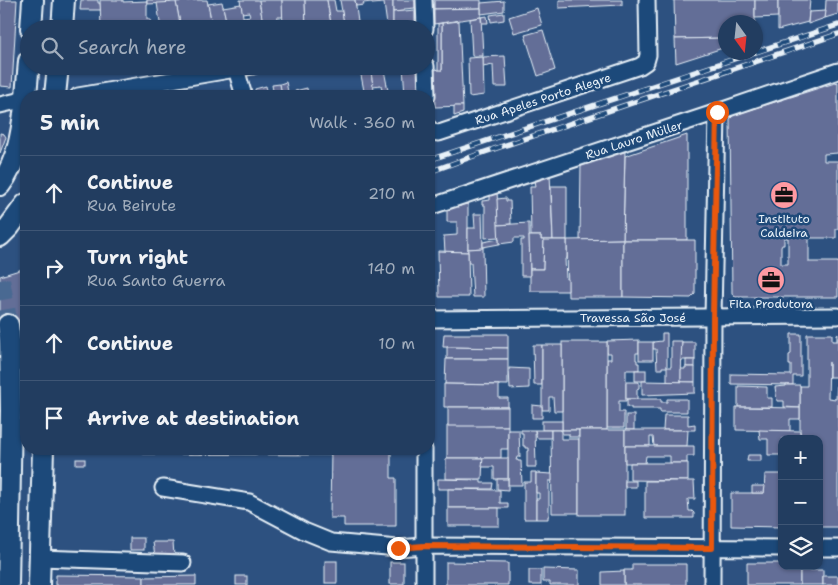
<!DOCTYPE html>
<meta charset="utf-8">
<style>
body{margin:0;font-family:"Shantell Sans",sans-serif;background:#2e4869;color:#f1f3f6}
.controls{position:absolute;right:15px;bottom:15px;display:grid;overflow:hidden;border-radius:10px;box-shadow:0 1px 4px #0004}
.controls button{width:45px;height:45px;display:grid;place-items:center;padding:0;border:0;border-bottom:1px solid #3f5675;background:#223d60;color:#f1f3f6;font:25px sans-serif}
.compass{position:absolute;left:718px;top:15px;width:45px;height:45px;border-radius:50%;background:#223d60;box-shadow:0 1px 4px #0004;rotate:165deg}
.stop{position:absolute;width:15px;height:15px;margin:-11px;border:4px solid #ea580c;border-radius:50%;background:#fff}
.stop.end{background:#ea580c;border-color:#fff;box-shadow:0 1px 5px #0008}
.list{margin:0;padding:0;list-style:none}
h2{display:flex;justify-content:space-between;align-items:center;height:65px;margin:0;padding:0 20px;font-size:21px}
h2 small{font-size:16px;font-weight:400;color:#a2aebd}
.list li{display:grid;grid-template-columns:32px 1fr auto;gap:15px;align-items:center;box-sizing:border-box;height:75px;padding:0 20px;border-top:1px solid #3f5675}
.list b{display:block;font-size:19px;white-space:nowrap}
.list p{margin:0;font-size:16px;white-space:nowrap;color:#a2aebd}
.list em{font-size:16px;font-style:normal;color:#a2aebd}
.icon{flex:none;width:28px;height:28px;fill:none;stroke:currentColor;stroke-width:2;stroke-linecap:round;stroke-linejoin:round}
.map{position:relative;flex:none;width:838px;height:585px;overflow:hidden}
.search{position:absolute;background:#223d60;box-shadow:0 1px 4px #0004;left:20px;top:20px;width:415px;height:55px;display:flex;align-items:center;gap:12px;box-sizing:border-box;padding:0 18px;border-radius:28px;color:#a2aebd;font-size:19px}
.panel{position:absolute;background:#223d60;box-shadow:0 1px 4px #0004;left:20px;top:90px;width:415px;height:365px;border-radius:20px}
.map>svg:first-child{display:block}
</style>
<div class="map">
<svg width="838" height="585" viewBox="0 0 838 585">
<rect width="100%" height="100%" fill="#2d5180"/>
<filter id="ink" filterUnits="userSpaceOnUse"><feTurbulence type="fractalNoise" baseFrequency=".02" numOctaves="2"/><feDisplacementMap in="SourceGraphic" scale="10" xChannelSelector="R" yChannelSelector="G"/><feConvolveMatrix kernelMatrix="1 2 1 2 8 2 1 2 1" color-interpolation-filters="sRGB"/></filter>
<g filter="url(#ink)">
<g fill="#646e97" stroke="#e8f1f8" fill-rule="evenodd">
<path d="M0 0H17L12 87 0 86Z"/>
<path d="M81 0H98V3H100L101 10H80Z"/>
<path d="M100 0H123V2L147 1V19H150L151 29H101Z"/>
<path d="M147 0H170V3L147 4Z"/>
<path d="M197 0H207L213 29H181L176 2Z"/>
<path d="M240 0H259L264 29H245L243 17 250 16 249 12 242 13Z"/>
<path d="M259 0H282L283 17H277L279 29H264Z"/>
<path d="M282 0H305L306 29H283Z"/>
<path d="M305 0H327L332 29H306Z"/>
<path d="M327 0H334L336 11H342L345 27 332 29Z"/>
<path d="M340 0H355L359 29H345Z"/>
<path d="M355 0 393 1V25H387L384 3 372 4V2L363 3 364 5 356 6Z"/>
<path d="M393 0H415V8L404 9V11L393 12Z"/>
<path d="M434 0H481V8L434 9Z"/>
<path d="M559 0H622V5L559 8Z"/>
<path d="M674 0H755V22H726V38L675 39Z"/>
<path d="M755 0H778V17L755 18Z"/>
<path d="M778 0H810L808 22 778 30Z"/>
<path d="M826 0H838V14L825 18Z"/>
<path d="M504 1V11L481 14V3Z"/>
<path d="M176 2 181 29H161L157 3Z"/>
<path d="M222 2 228 29H213L208 4Z"/>
<path d="M241 4 245 29H228L223 7Z"/>
<path d="M481 8V17L434 24V9Z"/>
<path d="M537 8 542 25 514 33 509 17Z"/>
<path d="M415 10V22L393 26V12Z"/>
<path d="M826 11 825 18 808 24 809 12Z"/>
<path d="M504 13V20L491 22 490 15Z"/>
<path d="M487 16 488 23H482L481 17Z"/>
<path d="M481 17 483 56H472L470 19Z"/>
<path d="M459 21 463 106 435 107 434 69 442 70V23Z"/>
<path d="M442 23V70H438V24Z"/>
<path d="M543 30 555 70 538 76 525 35Z"/>
<path d="M726 38V47L676 63 675 39Z"/>
<path d="M505 56 507 87H494L493 65 483 67V57Z"/>
<path d="M483 57 484 95 469 97 468 58Z"/>
<path d="M103 66H135L103 72Z"/>
<path d="M403 66 418 67 420 96H405Z"/>
<path d="M370 68 371 72 375 96H365L360 70Z"/>
<path d="M384 70 389 96H375L374 92 382 90 381 85 373 86 371 72Z"/>
<path d="M286 82 289 96H282L280 84Z"/>
<path d="M838 82V153L824 154V161H838V229H836V238H809V262H838V297H735L732 293 730 119 734 115ZM784 238H788V264H781V247L782 245H784Z"/>
<path d="M280 84 282 96H274L272 85Z"/>
<path d="M266 86 268 95 256 96 255 89Z"/>
<path d="M307 88 308 96H296L295 91Z"/>
<path d="M454 106H463V113L454 116Z"/>
<path d="M0 133 4 134 6 137 0 153Z"/>
<path d="M687 135V240H623L625 156Z"/>
<path d="M625 150 623 239 580 240 581 164Z"/>
<path d="M550 174 553 240H541V236H531L530 187H535L534 179Z"/>
<path d="M551 186H567V240H553Z"/>
<path d="M497 191 499 237 485 238V205H482V201L490 200V194Z"/>
<path d="M506 198V201H510L511 224 498 225 497 199Z"/>
<path d="M461 204H468V252H445L444 236 457 235V222H447V208H453V206H461Z"/>
<path d="M474 214H482L483 248 468 249V228H475Z"/>
<path d="M529 223 530 276H521V240H524V238H514V242L499 244 498 225Z"/>
<path d="M529 236H541V240H544L543 269H530Z"/>
<path d="M499 239V244L483 247V242Z"/>
<path d="M623 239V297H568L567 240Z"/>
<path d="M544 240H567V258L565 259 566 279H568V291H530V269H543Z"/>
<path d="M623 240H695V294L691 298 623 297Z"/>
<path d="M483 248 484 297H473L471 263H468V249Z"/>
<path d="M438 251 468 252 469 297H439Z"/>
<path d="M26 268V319L0 327V276Z"/>
<path d="M662 333H667V367H662V369H657L656 349H653V342L662 341Z"/>
<path d="M444 334H508V348L443 347Z"/>
<path d="M791 334H801V376H793V385L731 384V374L791 375V365H789V355L791 354Z"/>
<path d="M807 334H832V341H837V334H838V527H819V439H800V386H807ZM829 362V377H837L836 399 828 398Z"/>
<path d="M639 340V353H636V360H637V363H639V370H626V401H619V412H624V428H607V359H611V353H607V341Z"/>
<path d="M671 341H682L681 382H667V367H671Z"/>
<rect x="562" y="342" width="45" height="88"/>
<rect x="639" y="342" width="14" height="18"/>
<path d="M682 342H695V360H681Z"/>
<path d="M533 345H542V385H534Z"/>
<path d="M542 345H562V411H554L553 397H549V410H542Z"/>
<path d="M447 347 508 348V359H447Z"/>
<path d="M446 359H508V385L445 384Z"/>
<rect x="686" y="360" width="9" height="7"/>
<path d="M685 367H695V382H681V369H685Z"/>
<path d="M509 368 529 369V388L510 389Z"/>
<rect x="635" y="370" width="11" height="11"/>
<path d="M642 381 695 382V393L642 395Z"/>
<path d="M626 382H639V388L637 389V399H626Z"/>
<path d="M444 384 499 385V398H508V407H444Z"/>
<path d="M786 385H800V408L784 407V401H777L775 387 786 386Z"/>
<path d="M738 386 767 387V398H772V407H738Z"/>
<path d="M627 399H661V402H667V399H687V412H660V409H631V407H627Z"/>
<path d="M532 405 542 406V418H532Z"/>
<path d="M448 407H508V426L448 427Z"/>
<path d="M736 407 800 408V419H790V431L736 430Z"/>
<rect x="626" y="415" width="8" height="15"/>
<path d="M664 415H688V425L695 424V430H663Z"/>
<rect x="542" y="421" width="20" height="9"/>
<path d="M447 426H508V449H501V458H447Z"/>
<path d="M508 430H519L520 457H517L516 460H518V461H521L522 485H508Z"/>
<path d="M521 430H535L536 467H527V451H528V448H525V446H523V433H521Z"/>
<path d="M535 430H551V438H537Z"/>
<path d="M551 430H561V439H579V513H552Z"/>
<path d="M562 430H579V437H569V434H562Z"/>
<rect x="579" y="430" width="46" height="85"/>
<path d="M625 430H688L687 446H654L653 437H650V446H625Z"/>
<path d="M759 430 800 431V439H782V455H768V439H760Z"/>
<path d="M625 446H694V456H687V463H670V456H646L645 463H625Z"/>
<path d="M143 449H331V455L143 454Z"/>
<path d="M331 449H391V478H396V526H344V518H330Z"/>
<path d="M748 455H761V461H747Z"/>
<path d="M446 458H483L482 479H446Z"/>
<path d="M483 458H508V479H494V467H482Z"/>
<rect x="76" y="459" width="9" height="5"/>
<path d="M630 463H688V481L630 480Z"/>
<path d="M531 472H536V519H524V482H531Z"/>
<path d="M536 473 552 474V481H549V516H548V519H536V499H539V493H536Z"/>
<path d="M765 474H782V527L731 526V493H764Z"/>
<path d="M438 479 481 480V483H493L492 489H438Z"/>
<path d="M497 479H508V490L497 489Z"/>
<rect x="625" y="481" width="11" height="6"/>
<path d="M645 481H694L695 499H688L689 511H692L694 513V518H645Z"/>
<path d="M752 486H765L764 493H752Z"/>
<path d="M448 489 500 490V503H508V508H448Z"/>
<rect x="448" y="508" width="51" height="18"/>
<rect x="130" y="538" width="14" height="12"/>
<path d="M153 542H173L174 556H155Z"/>
<rect x="325" y="561" width="12" height="22"/>
<rect x="390" y="562" width="14" height="22"/>
<path d="M446 562 508 563V585H446Z"/>
<path d="M747 563H782V566H800V585H747Z"/>
<path d="M632 564H686V585H624V570H632Z"/>
<path d="M543 569 579 570V585H550V582H543Z"/>
<rect x="529" y="570" width="12" height="15"/>
<rect x="800" y="570" width="23" height="15"/>
<path d="M624 571V585H602V572Z"/>
<path d="M56 575 144 576V585H56Z"/>
<path d="M196 576V585H144V577Z"/>
<rect x="236" y="576" width="11" height="9"/>
<rect x="823" y="576" width="15" height="9"/>
</g>
<g fill="none" stroke-linecap="round" stroke-linejoin="round">
<path stroke="#496992" stroke-width="20" stroke-dasharray="20 10" stroke-linecap="butt" d="M0 280 8 325"/>
<g stroke="#e8f1f8" stroke-width="19">
<g id="minor">
<path d="M424 0 425 29"/>
<path d="M426 66 427 96"/>
<path d="M236 69 244 96"/>
<path d="M78 96 253 66"/>
<path d="M0 105 26 99"/>
<path d="M429 128 432 132 439 133 640 66 646 62 648 55 647 0"/>
<path d="M429 207 717 112 838 71"/>
<path d="M429 319 838 316"/>
<path d="M424 449V585"/>
<path d="M163 488 249 502 304 531 331 542 398 548 424 546 782 548"/>
<path d="M819 548H838"/>
<path d="M40 558 183 563"/>
<path d="M712 585 713 318 717 112"/>
</g>
</g>
<g stroke="#e8f1f8" stroke-width="24">
<g id="major">
<path d="M31 29 33 0"/>
<path d="M62 29 64 0"/>
<path d="M26 96 29 61"/>
<path d="M55 96 58 66"/>
<path d="M0 185C19 160 22 129 26 99"/>
<path d="M0 236 9 227 26 204"/>
<path d="M8 325 10 341 11 411 8 585"/>
<path d="M39 585 43 449"/>
</g>
</g>
<use href="#minor" stroke="#1f4a7a" stroke-width="15"/>
<use href="#major" stroke="#1f4a7a" stroke-width="20"/>
<g stroke="#e8f1f8" stroke-width="5.5">
<g id="rail">
<path d="M756 52 838 25"/>
<path d="M429 160 755 52"/>
<path d="M429 172 485 152 838 34"/>
</g>
</g>
<use href="#rail" stroke="#1f4a7a" stroke-width="4" stroke-dasharray="11" stroke-linecap="butt"/>
</g>
</g>
<g fill="none" stroke-linecap="round" stroke-linejoin="round" filter="url(#ink)">
<path stroke="#ea580c" stroke-width="6" d="M398 548 424 546 712 548 713 318 717 112"/>
</g>
<defs>
<g id="office-disc" transform="scale(1.4375)"><circle r="9.5" fill="#ff9aa2" stroke="#1f4a7a"/><path d="M-6-3h4V-5.5h4V-3h4V5H-6ZM-1-4.5V-3h2v-1.5ZM-6 0V1H6V0Z" fill="#111"/></g>
</defs>
<g fill-rule="evenodd">
<use href="#office-disc" x="784" y="195"/>
<use href="#office-disc" x="771" y="280"/>
</g>
<g text-anchor="middle" dominant-baseline="central" stroke-width="5" stroke-linejoin="round" paint-order="stroke">
<g font-size="12" fill="#e8f1f8" stroke="#1f4a7a">
<text transform="translate(543 99) rotate(-18)">Rua Apeles Porto Alegre</text>
<text transform="translate(634 140) rotate(-18)">Rua Lauro Müller</text>
<text x="633" y="318">Travessa São José</text>
</g>
<g font-size="12" fill="#e8f1f8" stroke="#1f4a7a">
<text x="784" y="219">Instituto<tspan x="784" dy="14">Caldeira</tspan></text>
<text x="771" y="304">Fita Produtora</text>
</g>
</g>
</svg>
<div class="controls">
<button>+</button>
<button>−</button>
<button><svg class="icon" aria-label="layers" viewBox="0 0 24 24"><path d="M12 4l9 5-9 5-9-5zM3 14l9 5 9-5"/></svg></button>
</div>
<svg class="compass" viewBox="-18 -18 36 36"><path d="M0-13l5 13h-10z" fill="#e53935"/><path d="M0 13l5-13h-10z" fill="#a2aebd"/></svg>
<div class="stop" style="left:717px;top:112px"></div>
<div class="stop end" style="left:398px;top:548px"></div>
<div class="search"><svg class="icon" aria-label="search" viewBox="0 0 24 24"><circle cx="10" cy="10" r="6"/><path d="M15 15l6 6"/></svg>Search here</div>
<section class="panel">
<h2>5 min<small>Walk · 360 m</small></h2>
<ul class="list">
<li><svg class="icon" aria-label="ahead" viewBox="0 0 24 24"><path d="M12 20V5M6 11l6-6 6 6"/></svg><div><b>Continue</b><p>Rua Beirute</p></div><em>210 m</em></li>
<li><svg class="icon" aria-label="right" viewBox="0 0 24 24"><path d="M7 20v-9h11M14 6l5 5-5 5"/></svg><div><b>Turn right</b><p>Rua Santo Guerra</p></div><em>140 m</em></li>
<li><svg class="icon" aria-label="ahead" viewBox="0 0 24 24"><path d="M12 20V5M6 11l6-6 6 6"/></svg><div><b>Continue</b></div><em>10 m</em></li>
<li><svg class="icon" aria-label="arrive" viewBox="0 0 24 24"><path d="M6 21V4h12l-3 4 3 4H6"/></svg><div><b>Arrive at destination</b></div></li>
</ul>
</section>
</div>
